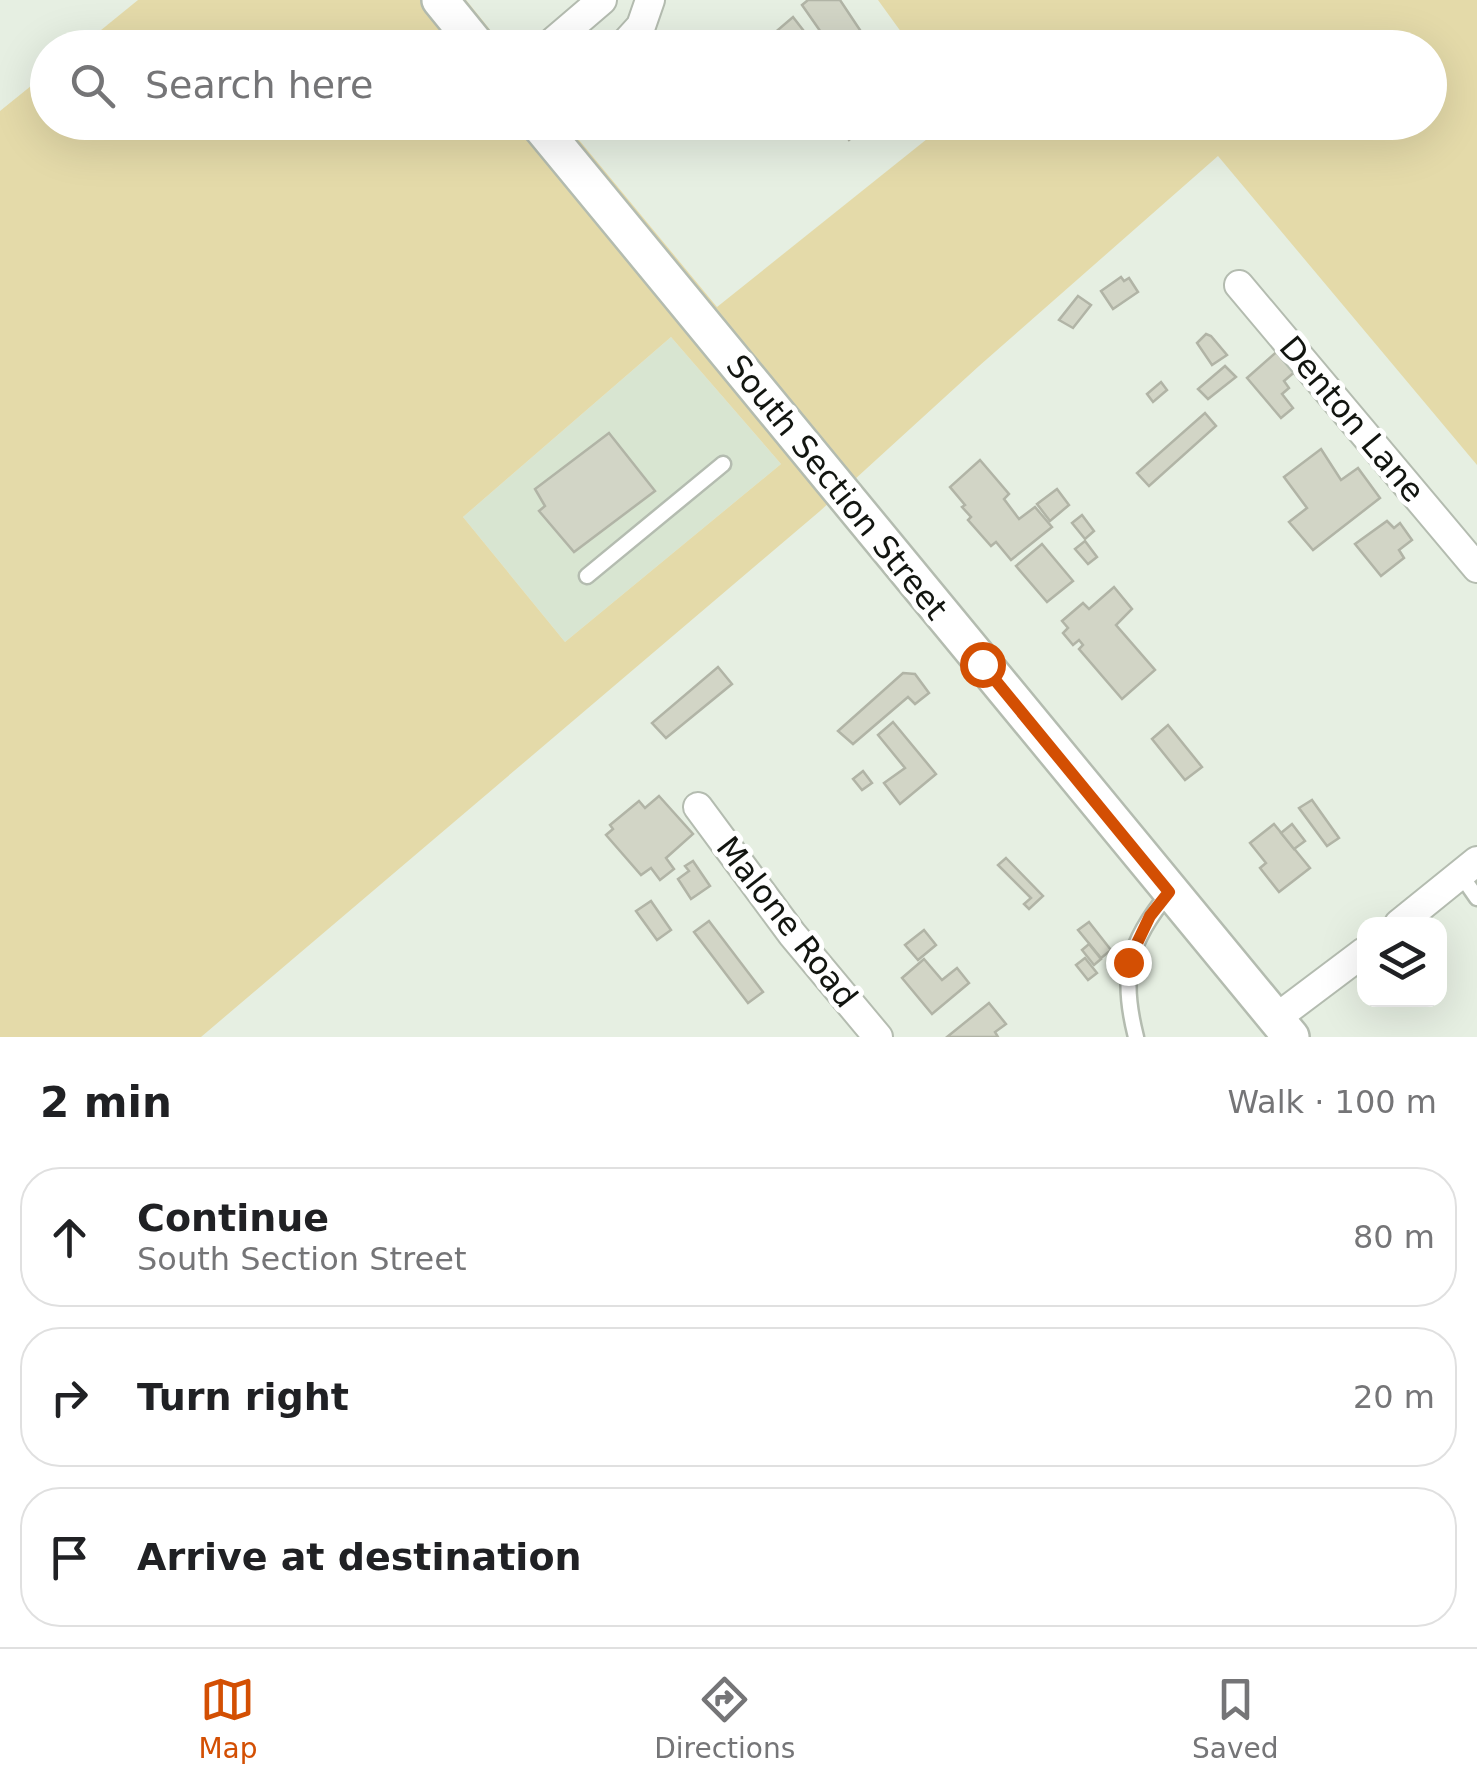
<!DOCTYPE html>
<meta charset="utf-8">
<style>
body{margin:0;font-family:"DejaVu Sans",sans-serif;background:#f6f6f6;color:#202124}
.controls{position:absolute;right:30px;bottom:30px;display:grid;overflow:hidden;border-radius:20px;box-shadow:0 10px 40px #0002}
.controls button{width:90px;height:90px;display:grid;place-items:center;padding:0;border:0;border-bottom:2px solid #e0e0e0;background:#fff;color:#202124;font:50px sans-serif}
.stop{position:absolute;width:30px;height:30px;margin:-22px;border:8px solid #d34f03;border-radius:50%;background:#fff}
.stop.end{background:#d34f03;border-color:#fff;box-shadow:0 2px 10px #0008}
.list{margin:0;padding:0;list-style:none}
h2{display:flex;justify-content:space-between;align-items:center;height:130px;margin:0;padding:0 40px;font-size:42px}
h2 small{font-size:32px;font-weight:400;color:#757577}
.list li{display:grid;grid-template-columns:65px 1fr auto;gap:30px;align-items:center;box-sizing:border-box;height:140px;margin:0 20px 20px;padding:0 20px;border:2px solid #e0e0e0;border-radius:40px}
.list b{display:block;font-size:38px;white-space:nowrap}
.list p{margin:0;font-size:32px;white-space:nowrap;color:#757577}
.list em{font-size:32px;font-style:normal;color:#757577}
.icon{flex:none;width:55px;height:55px;fill:none;stroke:currentColor;stroke-width:2;stroke-linecap:round;stroke-linejoin:round}
.map{position:relative;flex:none;width:1477px;height:1037px;overflow:hidden}
.search{position:absolute;background:#fff;box-shadow:0 10px 40px #0002;left:30px;right:30px;top:30px;height:110px;display:flex;align-items:center;gap:25px;box-sizing:border-box;padding:0 35px;border-radius:55px;color:#757577;font-size:38px}
.sheet{height:610px;background:#fff}
nav{display:flex;justify-content:space-around;align-items:center;box-sizing:border-box;height:140px;border-top:2px solid #e0e0e0;background:#fff;font-size:28px;color:#757577}
nav a{display:grid;justify-items:center;gap:5px}
nav .on{color:#d34f03}
.map>svg:first-child{display:block}
</style>
<div class="map">
<svg width="1477" height="1037" viewBox="0 0 1477 1037">
<rect width="100%" height="100%" fill="#e6efe2"/>
<path fill="#d8e5d1" d="M671 337 781 464 565 642 463 517Z"/>
<g fill="#e4daa9" fill-rule="evenodd">
<path d="M138 0H466L504 47 79 48Z"/>
<path d="M878 0H1477V465L1218 156 979 366 820 511 201 1037H0V111L47 73 48 122 565 123 717 307 947 123 1430 122V48L912 47ZM671 337 781 464 565 642 463 517Z"/>
</g>
<g fill="#d2d5c6" stroke="#b1b4a6" stroke-width="2.5">
<path d="M808 0H840L872 48H832L802 5Z"/>
<path d="M793 17 817 48H757Z"/>
<path d="M836 122H871L849 140Z"/>
<path d="M1121 277 1124 281 1129 278 1138 292 1113 309 1101 291Z"/>
<path d="M1078 296 1091 305 1073 328 1059 320Z"/>
<path d="M1206 334 1211 336 1227 355 1212 365 1197 343Z"/>
<path d="M1281 348 1298 369 1284 381 1289 388 1282 394 1293 408 1281 418 1247 378Z"/>
<path d="M1225 366 1236 377 1208 399 1198 389Z"/>
<path d="M1161 382 1167 390 1153 402 1147 394Z"/>
<path d="M1205 413 1216 426 1149 486 1137 473Z"/>
<path d="M609 433 655 491 574 552 539 511 545 506 535 489Z"/>
<path d="M1321 449 1341 480 1358 468 1380 498 1313 550 1289 522 1307 508 1284 477Z"/>
<path d="M980 460 1009 494 1004 499 1019 519 1035 507 1052 527 1011 560 996 542 991 546 968 520 971 517 962 507 965 505 950 487Z"/>
<path d="M1057 489 1069 505 1050 521 1037 504Z"/>
<path d="M1082 515 1094 531 1085 539 1072 523Z"/>
<path d="M1387 521 1394 528 1400 523 1412 540 1399 550 1404 558 1381 576 1355 544Z"/>
<path d="M1085 541 1097 557 1088 564 1075 549Z"/>
<path d="M1042 544 1073 581 1047 602 1016 566Z"/>
<path d="M1114 587 1132 609 1116 625 1155 670 1122 699 1079 649 1083 645 1079 640 1073 645 1063 633 1068 628 1062 621 1083 603 1089 609Z"/>
<path d="M718 667 732 684 666 738 652 723Z"/>
<path d="M903 673 915 674 929 693 915 704 908 697 853 744 838 731Z"/>
<path d="M893 722 936 774 900 804 884 783 905 768 878 735Z"/>
<path d="M1168 725 1202 767 1185 780 1152 739Z"/>
<path d="M863 771 872 783 862 790 853 779Z"/>
<path d="M659 796 693 834 666 858 674 869 660 880 651 868 641 875 606 835 613 829 610 825 639 801 645 808Z"/>
<path d="M1312 800 1339 838 1327 846 1299 808Z"/>
<path d="M1274 824 1310 868 1279 892 1260 868 1266 863 1250 843Z"/>
<path d="M1292 824 1305 841 1294 849 1281 833Z"/>
<path d="M1006 858 1043 896 1029 909 1024 904 1031 898 998 865Z"/>
<path d="M693 861 710 886 691 899 678 879 689 871 685 866Z"/>
<path d="M651 901 671 930 657 940 636 911Z"/>
<path d="M709 921 763 992 748 1003 694 932Z"/>
<path d="M1089 922 1111 950 1101 958 1078 930Z"/>
<path d="M924 930 936 945 918 960 905 945Z"/>
<path d="M1089 944 1101 959 1094 965 1082 950Z"/>
<path d="M1085 958 1097 973 1088 980 1076 965Z"/>
<path d="M924 959 942 980 957 968 969 983 932 1014 902 978Z"/>
<path d="M989 1003 1006 1024 995 1032 998 1037H947Z"/>
</g>
<g fill="none" stroke-linecap="round" stroke-linejoin="round">
<g stroke="#b4bcb0" stroke-width="19">
<g id="service">
<path d="M587 576 723 464"/>
<path d="M1461 875 1477 898"/>
<path d="M1136 1037C1120 975 1128 942 1169 893"/>
</g>
</g>
<g stroke="#b4bcb0" stroke-width="32">
<g id="minor">
<path d="M546 48 602 0"/>
<path d="M621 48 641 26 650 0"/>
<path d="M1239 285 1477 568"/>
<path d="M698 807 792 934 878 1037"/>
<path d="M1399 924 1477 861"/>
<path d="M1275 1019 1364 952"/>
</g>
</g>
<g stroke="#b4bcb0" stroke-width="40">
<g id="tertiary">
<path d="M440 0 479 48"/>
<path d="M537 122 1291 1037"/>
</g>
</g>
<use href="#service" stroke="#fff" stroke-width="14"/>
<use href="#minor" stroke="#fff" stroke-width="28"/>
<use href="#tertiary" stroke="#fff" stroke-width="35"/>
</g>
<g fill="none" stroke-linecap="round" stroke-linejoin="round">
<path stroke="#d34f03" stroke-width="12" d="M982 664 1169 892 1150 916 1128 962"/>
</g>
<g text-anchor="middle" dominant-baseline="central" stroke-width="10" stroke-linejoin="round" paint-order="stroke">
<g font-size="32" fill="#121510" stroke="#fff">
<text transform="translate(1352 419) rotate(50)">Denton Lane</text>
<text transform="translate(837 487) rotate(51)">South Section Street</text>
<text transform="translate(787 922) rotate(52)">Malone Road</text>
</g>
</g>
</svg>
<div class="controls">
<button><svg class="icon" aria-label="layers" viewBox="0 0 24 24"><path d="M12 4l9 5-9 5-9-5zM3 14l9 5 9-5"/></svg></button>
</div>
<div class="stop" style="left:982px;top:664px"></div>
<div class="stop end" style="left:1128px;top:962px"></div>
<div class="search"><svg class="icon" aria-label="search" viewBox="0 0 24 24"><circle cx="10" cy="10" r="6"/><path d="M15 15l6 6"/></svg>Search here</div>
</div>
<section class="sheet">
<h2>2 min<small>Walk · 100 m</small></h2>
<ul class="list">
<li><svg class="icon" aria-label="ahead" viewBox="0 0 24 24"><path d="M12 20V5M6 11l6-6 6 6"/></svg><div><b>Continue</b><p>South Section Street</p></div><em>80 m</em></li>
<li><svg class="icon" aria-label="right" viewBox="0 0 24 24"><path d="M7 20v-9h11M14 6l5 5-5 5"/></svg><div><b>Turn right</b></div><em>20 m</em></li>
<li><svg class="icon" aria-label="arrive" viewBox="0 0 24 24"><path d="M6 21V4h12l-3 4 3 4H6"/></svg><div><b>Arrive at destination</b></div></li>
</ul>
</section>
<nav>
<a class="on"><svg class="icon" aria-label="map" viewBox="0 0 24 24"><path d="M3 6l6-2 6 2 6-2v14l-6 2-6-2-6 2zM9 4v14M15 6v14"/></svg>Map</a>
<a><svg class="icon" aria-label="directions" viewBox="0 0 24 24"><path d="M12 3l9 9-9 9-9-9zM9 14v-3h6M13 9l2 2-2 2"/></svg>Directions</a>
<a><svg class="icon" aria-label="saved" viewBox="0 0 24 24"><path d="M7 4h10v16l-5-4-5 4z"/></svg>Saved</a>
</nav>
